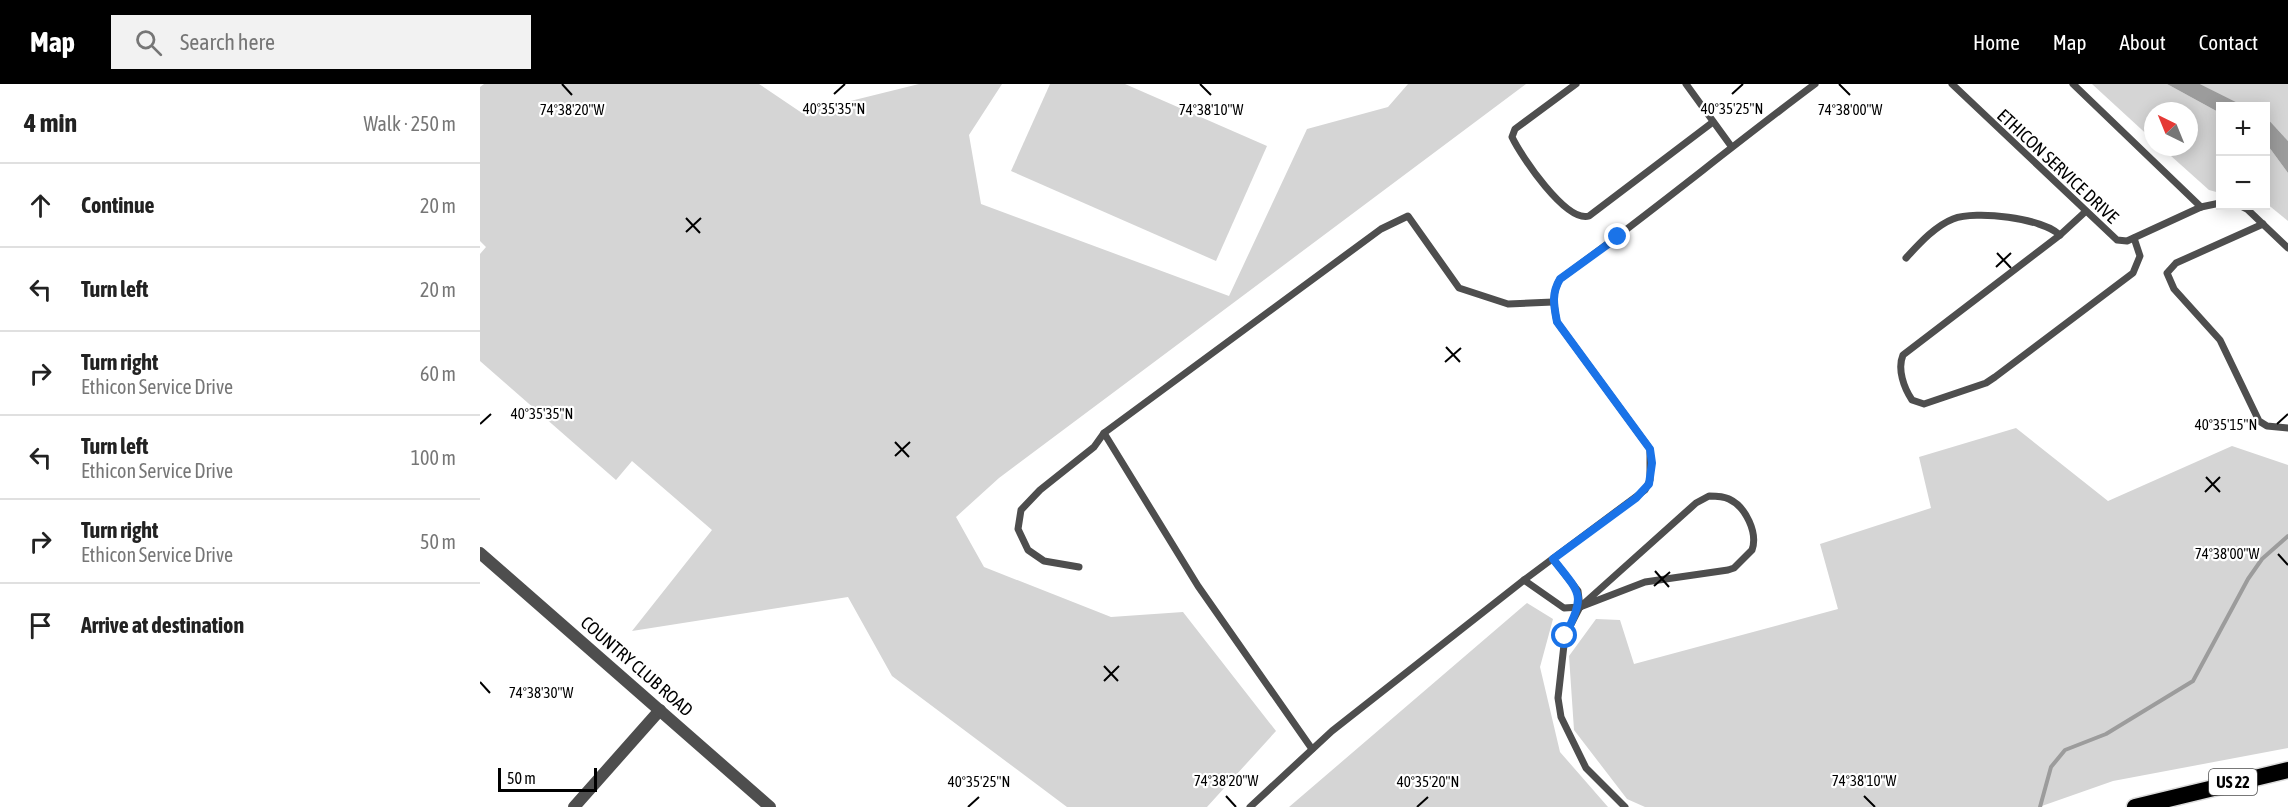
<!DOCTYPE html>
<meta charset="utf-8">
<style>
body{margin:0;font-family:"Asap Condensed",sans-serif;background:#f2f2f2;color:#222}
.controls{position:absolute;right:18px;top:18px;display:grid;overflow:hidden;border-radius:0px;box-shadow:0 3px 15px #0003}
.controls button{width:54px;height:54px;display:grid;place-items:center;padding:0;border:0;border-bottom:2px solid #e0e0e0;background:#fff;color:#222;font:30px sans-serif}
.compass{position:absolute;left:1664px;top:18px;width:54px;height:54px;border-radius:50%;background:#fff;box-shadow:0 3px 15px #0003;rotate:317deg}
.scale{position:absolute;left:18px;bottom:15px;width:99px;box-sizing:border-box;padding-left:6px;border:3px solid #000;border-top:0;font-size:16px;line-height:21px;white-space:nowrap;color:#000;-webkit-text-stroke:4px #fff;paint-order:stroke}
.stop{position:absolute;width:18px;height:18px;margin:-14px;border:4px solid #1a73e8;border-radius:50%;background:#fff}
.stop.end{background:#1a73e8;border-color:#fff;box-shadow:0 2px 6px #0008}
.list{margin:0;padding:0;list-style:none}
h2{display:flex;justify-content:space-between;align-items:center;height:78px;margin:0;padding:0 24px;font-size:26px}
h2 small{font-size:20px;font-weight:400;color:#767676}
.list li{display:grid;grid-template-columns:39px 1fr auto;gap:18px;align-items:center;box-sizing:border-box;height:84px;padding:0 24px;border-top:2px solid #e0e0e0}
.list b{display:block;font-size:22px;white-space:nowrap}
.list p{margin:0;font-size:20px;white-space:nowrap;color:#767676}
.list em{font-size:20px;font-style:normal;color:#767676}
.icon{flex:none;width:33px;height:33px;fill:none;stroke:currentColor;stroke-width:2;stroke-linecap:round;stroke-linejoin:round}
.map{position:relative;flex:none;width:1808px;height:723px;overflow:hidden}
header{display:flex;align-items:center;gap:36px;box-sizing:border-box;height:84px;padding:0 30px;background:#000;color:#fff}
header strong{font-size:28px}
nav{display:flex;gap:33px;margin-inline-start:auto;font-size:21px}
.search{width:420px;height:54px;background:#f2f2f2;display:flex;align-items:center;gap:15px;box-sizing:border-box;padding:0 21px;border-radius:0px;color:#767676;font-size:22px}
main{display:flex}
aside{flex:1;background:#fff}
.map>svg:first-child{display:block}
</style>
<header>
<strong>Map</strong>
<div class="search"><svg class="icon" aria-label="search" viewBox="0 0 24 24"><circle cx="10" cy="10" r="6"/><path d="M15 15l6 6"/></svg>Search here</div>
<nav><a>Home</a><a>Map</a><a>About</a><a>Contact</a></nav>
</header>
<main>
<aside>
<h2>4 min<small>Walk · 250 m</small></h2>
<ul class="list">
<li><svg class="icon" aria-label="ahead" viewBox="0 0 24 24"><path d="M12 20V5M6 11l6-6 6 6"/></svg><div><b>Continue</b></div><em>20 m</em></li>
<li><svg class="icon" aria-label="left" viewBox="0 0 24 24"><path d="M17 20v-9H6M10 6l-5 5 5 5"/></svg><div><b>Turn left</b></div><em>20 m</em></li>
<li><svg class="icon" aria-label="right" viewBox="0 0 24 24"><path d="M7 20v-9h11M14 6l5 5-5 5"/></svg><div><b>Turn right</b><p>Ethicon Service Drive</p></div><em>60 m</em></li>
<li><svg class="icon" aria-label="left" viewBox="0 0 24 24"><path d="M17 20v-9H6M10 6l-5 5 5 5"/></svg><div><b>Turn left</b><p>Ethicon Service Drive</p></div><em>100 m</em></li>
<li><svg class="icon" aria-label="right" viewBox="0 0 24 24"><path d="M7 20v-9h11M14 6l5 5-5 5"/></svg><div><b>Turn right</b><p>Ethicon Service Drive</p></div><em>50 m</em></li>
<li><svg class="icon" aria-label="arrive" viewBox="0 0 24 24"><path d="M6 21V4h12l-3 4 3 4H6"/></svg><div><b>Arrive at destination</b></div></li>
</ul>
</aside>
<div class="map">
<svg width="1808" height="723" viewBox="0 0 1808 723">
<rect width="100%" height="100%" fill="#fff"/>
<g fill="#d5d5d5">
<path d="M4 0H279L322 29 439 0H522L489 51 501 120 749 212 827 45 908 23 928 0H1046L519 394 476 433 504 483 631 533 703 528 796 647 727 723H587L412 592 368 513 152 547 232 446 152 377 136 396 0 277V170L6 163 0 157V3Z"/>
<path d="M570 0H645L787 62 736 177 531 87Z"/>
<path d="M1612 0H1687L1740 29V109L1729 106 1681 63H1709V27H1673V56Z"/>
<path d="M1720 0H1808V57L1786 33V22H1764Z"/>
<path d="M1786 59 1808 89V137L1786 119Z"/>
<path d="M1536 344 1628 417 1752 362 1808 381V664L1633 697 1559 723H1165L1147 715 1094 646 1089 572 1116 535 1140 536 1154 580 1358 525 1340 460 1451 424 1439 373Z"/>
<path d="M1047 519 1073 535 1060 583 1080 668 1128 723H809Z"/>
</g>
<g fill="#9c9c9c">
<path d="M1687 0H1720L1764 22H1740V29Z"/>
<path d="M1786 33 1808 57V89L1786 59Z"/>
</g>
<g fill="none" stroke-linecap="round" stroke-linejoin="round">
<path stroke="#9c9c9c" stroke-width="4" d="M1560 723 1571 683 1585 666 1626 650 1713 597 1768 495 1782 475 1808 452"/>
<g stroke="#dbdbdb" stroke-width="19">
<path id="trunk" d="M1655 723 1808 686"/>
</g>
<g stroke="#4e4e4e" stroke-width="7">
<path d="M1096 0 1035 45 1032 53C1041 72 1086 139 1109 132L1233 38"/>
<path d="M1206 0 1251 62"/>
<path d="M1472 0 1637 156 1647 157 1721 123 1740 119"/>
<path d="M1593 0 1721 123"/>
<path d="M1761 122 1767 125 1808 164"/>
<path d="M1605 128 1580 151 1423 271C1417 285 1424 304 1432 316L1444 320 1506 299 1515 293 1653 189 1660 172 1654 154"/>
<path d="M1783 140 1696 179 1687 189 1694 205 1740 256 1779 337 1787 342 1808 344"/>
<path d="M1426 174C1439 160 1455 142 1473 135 1496 126 1562 134 1580 151"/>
<path d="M624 349 718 502 832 665"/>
<path d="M1229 412C1236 412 1243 412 1249 415 1266 423 1278 449 1272 466L1254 484 1248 486 1165 498 1100 523 1216 419Z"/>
<path d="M1073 475 1098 507 1100 523 1085 552 1078 614 1081 633 1106 684 1145 723"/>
<path d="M599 483 564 477 548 466 538 445 541 426 560 406 614 363 624 349 901 145 928 132 979 204 1028 220 1073 218"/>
<path d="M1044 496 1084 524 1100 523"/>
<path d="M770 723 852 647 1044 496 1165 406 1170 396V365L1077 238C1074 222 1071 210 1080 195 1167 132 1249 64 1335 0"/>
</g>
<path stroke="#4e4e4e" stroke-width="12" d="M94 723 180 626"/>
<path stroke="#4e4e4e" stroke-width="12" d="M0 469 290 723"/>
<use href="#trunk" stroke="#000" stroke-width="16"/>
</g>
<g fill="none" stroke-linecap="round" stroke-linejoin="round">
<path stroke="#1a73e8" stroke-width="8" d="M1085 552C1106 509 1101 511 1073 475L1156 414 1169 400 1172 379 1170 365 1077 238C1074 222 1071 210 1080 195L1138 153"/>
</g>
<path fill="none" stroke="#000" stroke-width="2" d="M82 0 92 11M720 0 731 11M1359 0 1370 11M354 10 365 0M1252 10 1263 0M206 134 220 149M206 148 221 134M1517 169 1531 184M1516 183 1531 169M966 263 980 278M965 278 981 264M0 340 11 330M1797 340 1808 330M415 358 429 373M415 372 430 358M1726 393 1740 408M1725 408 1740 393M1798 470 1808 481M1175 487 1189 503M1174 502 1190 488M624 582 638 597M624 597 639 582M0 598 10 609M746 712 756 723M1384 712 1395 723M488 723 499 713M937 723 948 713"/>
<g text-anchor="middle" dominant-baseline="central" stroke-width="4.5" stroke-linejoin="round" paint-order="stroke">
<rect fill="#fff" stroke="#4c4c4c" stroke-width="1.5" x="1729" y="685" width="48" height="26" rx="4.5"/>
<g font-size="16" font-weight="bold" fill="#000">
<text x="1753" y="698">US 22</text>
</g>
<g font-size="18" fill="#000" stroke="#fff">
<text transform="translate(1578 82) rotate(43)">ETHICON SERVICE DRIVE</text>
<text transform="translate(157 582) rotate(41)">COUNTRY CLUB ROAD</text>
</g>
</g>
<g font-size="15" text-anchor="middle" fill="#000" stroke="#fff" stroke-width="4.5" stroke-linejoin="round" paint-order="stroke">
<text x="354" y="30">40°35'35"N</text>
<text x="1252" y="30">40°35'25"N</text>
<text x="92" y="31">74°38'20"W</text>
<text x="1370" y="31">74°38'00"W</text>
<text x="731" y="31">74°38'10"W</text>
<text x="62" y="335">40°35'35"N</text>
<text x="1746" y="346">40°35'15"N</text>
<text x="1747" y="475">74°38'00"W</text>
<text x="61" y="614">74°38'30"W</text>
<text x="746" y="702">74°38'20"W</text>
<text x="1384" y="702">74°38'10"W</text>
<text x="499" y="703">40°35'25"N</text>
<text x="948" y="703">40°35'20"N</text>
</g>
</svg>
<div class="controls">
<button>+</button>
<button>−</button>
</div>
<svg class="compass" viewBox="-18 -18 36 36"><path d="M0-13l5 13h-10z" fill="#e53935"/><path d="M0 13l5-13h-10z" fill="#767676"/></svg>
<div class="scale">50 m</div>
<div class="stop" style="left:1085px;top:552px"></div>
<div class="stop end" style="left:1138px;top:153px"></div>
</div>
</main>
